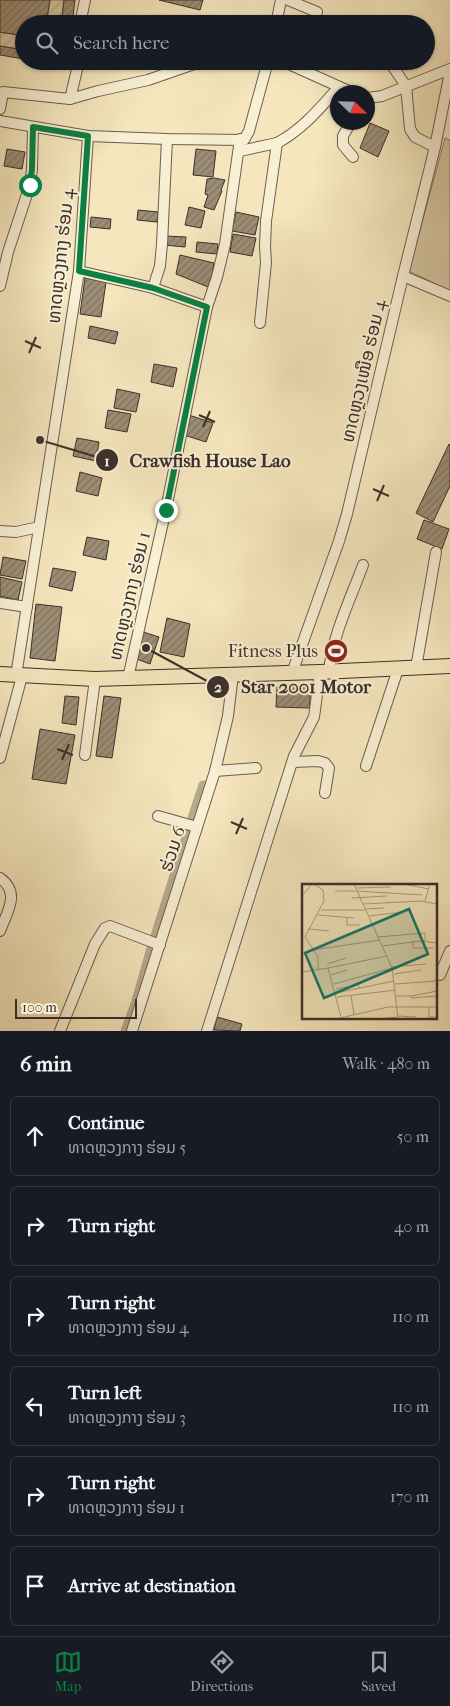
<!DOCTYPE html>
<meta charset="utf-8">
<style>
body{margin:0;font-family:"IM FELL French Canon","Noto Sans Lao",serif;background:#20242c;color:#f1f3f6}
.compass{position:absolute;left:330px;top:85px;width:45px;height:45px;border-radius:50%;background:#171b24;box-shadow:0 1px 4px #0004;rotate:113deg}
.scale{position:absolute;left:15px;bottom:12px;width:122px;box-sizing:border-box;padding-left:5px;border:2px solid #3c2f2a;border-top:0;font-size:14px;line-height:18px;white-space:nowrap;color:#3c2f2a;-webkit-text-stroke:4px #f8efd4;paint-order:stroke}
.stop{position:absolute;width:15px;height:15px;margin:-11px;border:4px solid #0b8043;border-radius:50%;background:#fff}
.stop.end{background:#0b8043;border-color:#fff;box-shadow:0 1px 5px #0008}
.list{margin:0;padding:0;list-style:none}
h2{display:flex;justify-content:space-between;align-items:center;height:65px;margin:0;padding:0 20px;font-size:21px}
h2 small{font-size:16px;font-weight:400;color:#9ea1a6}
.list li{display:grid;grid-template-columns:32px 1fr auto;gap:15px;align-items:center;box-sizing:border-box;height:80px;margin:0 10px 10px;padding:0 10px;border:1px solid #363941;border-radius:8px}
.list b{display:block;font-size:19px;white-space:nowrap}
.list p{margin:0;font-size:16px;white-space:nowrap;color:#9ea1a6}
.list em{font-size:16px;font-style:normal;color:#9ea1a6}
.icon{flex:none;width:28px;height:28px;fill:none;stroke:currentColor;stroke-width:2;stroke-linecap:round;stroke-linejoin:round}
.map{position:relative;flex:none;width:450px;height:1031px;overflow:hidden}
.search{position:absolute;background:#171b24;box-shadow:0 1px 4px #0004;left:15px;right:15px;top:15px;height:55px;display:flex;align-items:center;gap:12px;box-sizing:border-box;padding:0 18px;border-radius:28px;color:#9ea1a6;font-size:19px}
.sheet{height:605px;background:#171b24}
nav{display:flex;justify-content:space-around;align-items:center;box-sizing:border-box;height:70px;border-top:1px solid #363941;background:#171b24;font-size:14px;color:#9ea1a6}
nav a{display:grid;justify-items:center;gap:2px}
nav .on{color:#0b8043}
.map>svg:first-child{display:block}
</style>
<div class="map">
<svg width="450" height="1031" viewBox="0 0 450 1031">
<defs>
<pattern id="garden-furrows" width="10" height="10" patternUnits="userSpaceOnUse" patternTransform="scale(1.25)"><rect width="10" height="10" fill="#d6c7a4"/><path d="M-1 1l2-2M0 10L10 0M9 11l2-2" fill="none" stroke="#b9ab8d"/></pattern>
<pattern id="building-hatch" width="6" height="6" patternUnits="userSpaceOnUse" patternTransform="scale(1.25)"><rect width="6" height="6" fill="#9c8e76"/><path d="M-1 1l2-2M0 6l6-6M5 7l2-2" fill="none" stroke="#807461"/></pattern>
</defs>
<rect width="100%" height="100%" fill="#f5e6bd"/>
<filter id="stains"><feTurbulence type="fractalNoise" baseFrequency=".004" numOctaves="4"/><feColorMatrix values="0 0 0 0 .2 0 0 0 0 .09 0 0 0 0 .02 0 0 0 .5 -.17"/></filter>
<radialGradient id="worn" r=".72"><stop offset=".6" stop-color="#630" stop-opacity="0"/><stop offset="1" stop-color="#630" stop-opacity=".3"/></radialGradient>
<path fill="#d6c7a4" stroke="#897b67" d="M445 138 450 140V291L409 271Z"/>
<g fill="url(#garden-furrows)" stroke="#897b67">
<path d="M50 0H64L61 24H46Z"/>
<path d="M0 32 24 36V50L0 46Z"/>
</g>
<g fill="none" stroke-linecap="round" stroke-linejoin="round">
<g stroke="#b6a88b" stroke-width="9">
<path d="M192 818 203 785"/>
<path d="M154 939 188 831"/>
<path d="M125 1031 136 1001 151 948"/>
</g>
</g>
<g fill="url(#building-hatch)" stroke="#3c2f2a">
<path d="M0 0H50L46 24H24V36L0 32Z"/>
<path d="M64 0H75L72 24H61Z"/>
<path d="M159 0H203L200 10Z"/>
<path d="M0 46 24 50V59L0 55Z"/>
<path d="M36 61H66L65 66Z"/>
<path d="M370 123 389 131 378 157 360 148Z"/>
<path d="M7 149 25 152 22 169 4 166Z"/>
<path d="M196 149 216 151 213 177 193 175Z"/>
<path d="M214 178 225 180 221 190 222 191 214 210 204 207 208 195 205 194 207 179Z"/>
<path d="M189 207 205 211 201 228 185 225Z"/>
<path d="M138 210 158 212 157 222 137 220Z"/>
<path d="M236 212 259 217 255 235 232 231Z"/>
<path d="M91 217 111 219 110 229 90 227Z"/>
<path d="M233 234 256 238 252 256 230 252Z"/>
<path d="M165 236 186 237 185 247 164 245Z"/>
<path d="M197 242 218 244 217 254 196 252Z"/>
<path d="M180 255 214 263 212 276 208 287 176 274Z"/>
<path d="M85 278 106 282 101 317 80 314Z"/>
<path d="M90 326 118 332 115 344 88 338Z"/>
<path d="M154 364 177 368 173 387 151 382Z"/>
<path d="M117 389 140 394 136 412 114 408Z"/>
<path d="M108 410 131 414 127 432 105 428Z"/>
<path d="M189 415 213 423 206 442 184 435Z"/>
<path d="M77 438 99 442 96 461 73 456Z"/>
<path d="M449 444 450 445V486L433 522 416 513Z"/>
<path d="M80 472 102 478 98 496 76 491Z"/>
<path d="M424 520 449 529 442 549 417 539Z"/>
<path d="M87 537 109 541 106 560 83 555Z"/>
<path d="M3 557 26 561 22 579 0 575Z"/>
<path d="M53 568 76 572 72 591 49 586Z"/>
<path d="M0 577 22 582 18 600 0 596Z"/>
<path d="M36 604 62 607 55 661 30 658Z"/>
<path d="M167 618 190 624 184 657 160 652Z"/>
<path d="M140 631 159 637 150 664 134 658Z"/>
<path d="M277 687H310V708L276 707Z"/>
<path d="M65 696 79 697 76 725 62 723Z"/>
<path d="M104 696 121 698 112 758 96 756Z"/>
<path d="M40 729 75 735 66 784 32 779Z"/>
<path d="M217 1017 242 1024 240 1031 214 1030Z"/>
</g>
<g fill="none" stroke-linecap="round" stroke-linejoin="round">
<g stroke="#6a5d4f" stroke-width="12">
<g id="minor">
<path d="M288 0 317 12"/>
<path d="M80 24 85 0"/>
<path d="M276 24 281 0"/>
<path d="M282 61 351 92"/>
<path d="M389 61 406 86 410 129 415 137 435 147"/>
<path d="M368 98 382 96 450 69"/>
<path d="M70 99 79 61"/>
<path d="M0 109 3 92 70 99 98 91 148 80 197 63 229 64 230 61"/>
<path d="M0 121 88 136 167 139 244 140 249 131 268 61"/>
<path d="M351 122 343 136V145L353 157"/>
<path d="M240 151 277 143C302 130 320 108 338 88"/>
<path d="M79 271 153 288 207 307"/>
<path d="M403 276 450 296"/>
<path d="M0 286 8 252 30 185 32 169 33 127"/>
<path d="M153 288 160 266 162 244 167 139"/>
<path d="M260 323 266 263 265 246 266 221 277 143"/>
<path d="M0 531 16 532 39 527"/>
<path d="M0 603 27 607"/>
<path d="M416 668 436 552"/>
<path d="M329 672C332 636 351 598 363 565"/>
<path d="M292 673 339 541 347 514 403 276 435 147 450 72"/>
<path d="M16 676 79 271 88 136"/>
<path d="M128 678 166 509 207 307 217 277 225 244 240 139"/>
<path d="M85 755 95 679"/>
<path d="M0 758 22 676"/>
<path d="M293 762 318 761 325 763 329 768 325 793"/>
<path d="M366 766 398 669"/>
<path d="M215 771 256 768"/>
<path d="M158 816 197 827"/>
<path d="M0 878C21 893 7 912 0 931"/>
<path d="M440 975 450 951"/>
<path d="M60 1031 95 944 105 928 110 926 160 945"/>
<path d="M132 1031 215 771 228 716 233 674"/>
<path d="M207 1031 294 756 314 717 320 672"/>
</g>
</g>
<g stroke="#3c2f2a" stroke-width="16">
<path id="major" d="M0 674 95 679 320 672 450 666"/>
</g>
<use href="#minor" stroke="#f8efd4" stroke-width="10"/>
<use href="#major" stroke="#f5e6bd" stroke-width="14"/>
</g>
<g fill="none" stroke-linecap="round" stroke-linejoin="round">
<path stroke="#0b8043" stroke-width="6" d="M30 185 32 169 33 127 88 136 79 271 153 288 207 307 166 510"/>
</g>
<path fill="none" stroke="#3c2f2a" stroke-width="2" d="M25 341 41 348M29 353 36 337M199 415 215 422M203 427 210 411M373 489 389 496M377 501 384 485M57 749 73 755M62 760 69 744M231 822 247 829M236 834 243 818"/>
<defs>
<g id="stadium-disc" transform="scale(1.25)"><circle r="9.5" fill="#8f2418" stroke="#f8efd4"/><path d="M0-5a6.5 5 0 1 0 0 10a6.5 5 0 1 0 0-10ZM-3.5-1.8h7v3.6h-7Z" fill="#fff"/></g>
</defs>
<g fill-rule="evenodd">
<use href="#stadium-disc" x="336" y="651"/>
</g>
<g text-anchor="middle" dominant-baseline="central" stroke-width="4" stroke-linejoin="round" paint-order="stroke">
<g font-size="18" fill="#3c2f2a" stroke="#f8efd4">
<text transform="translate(61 256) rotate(-84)">ທາດຫຼວງກາງ ຮ່ອມ 4</text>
<text transform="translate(364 371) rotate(-77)">ທາດຫຼວງເໜືອ ຮ່ອມ 4</text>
<text transform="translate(130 596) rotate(-77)">ທາດຫຼວງກາງ ຮ່ອມ 1</text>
<text transform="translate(173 849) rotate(-72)">ຮ່ວມ 6</text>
</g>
<g font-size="18" fill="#3c2f2a" stroke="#f8efd4" text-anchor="end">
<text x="318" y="651">Fitness Plus</text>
</g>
</g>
<g transform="translate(302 884)">
<rect width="135" height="135" fill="#f5e6bd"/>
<path fill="none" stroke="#ab9d82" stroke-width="1" d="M12 0 21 6 22 17 3 53 16 73V85M52 0 90 84 96 135M102 0 127 5M54 4 89 3M33 7H54M55 7 120 11M0 12 10 0M50 14 85 12M123 17 128 0M61 20 119 17 135 20M64 25 82 24M19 26H63M16 31 52 34M67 32 102 28M45 34V41H58M6 45 27 47M76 53 123 49V57M111 58V64H131M80 62 118 57 135 59M10 66 78 56M25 80 44 74M89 83 124 80M26 84 85 72M0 88 26 84 39 133M92 90 119 86M29 91 45 86M32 100 90 84M93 100 135 97M34 105 56 101 58 104M34 109 92 97M49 112 52 130M94 112H109V114L135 112M109 112 135 107M35 113 94 106M127 123V133H135M96 132 114 133M34 135 86 123H135M78 135 96 133"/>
<path fill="#0f766e" fill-opacity="0.15" stroke="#0f766e" stroke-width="2.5" d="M107 25 126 70 22 114 3 69Z"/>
<rect width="135" height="135" fill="none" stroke="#3c2f2a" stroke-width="2.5"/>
</g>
<path fill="none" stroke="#3c2f2a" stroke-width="2" d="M40 440L107 460M146 648L218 687"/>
<g fill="#3c2f2a" stroke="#f8efd4" stroke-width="2">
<circle cx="40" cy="440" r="5"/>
<circle cx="146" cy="648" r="5"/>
<circle cx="107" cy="460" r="12"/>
<circle cx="218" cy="687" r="12"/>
</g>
<g font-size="15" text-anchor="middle" font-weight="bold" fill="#fff">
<text x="107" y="466">1</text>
<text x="218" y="692">2</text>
</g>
<g font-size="19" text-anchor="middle" font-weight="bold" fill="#3c2f2a" stroke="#f8efd4" stroke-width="4" stroke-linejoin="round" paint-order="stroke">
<text x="210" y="467">Crawfish House Lao</text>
<text x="306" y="693">Star 2001 Motor</text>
</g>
<rect width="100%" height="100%" filter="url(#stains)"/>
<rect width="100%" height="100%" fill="url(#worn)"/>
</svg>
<svg class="compass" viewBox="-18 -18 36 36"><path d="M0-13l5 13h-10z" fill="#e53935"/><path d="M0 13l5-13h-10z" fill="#9ea1a6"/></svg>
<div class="scale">100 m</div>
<div class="stop" style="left:30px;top:185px"></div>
<div class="stop end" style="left:166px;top:510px"></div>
<div class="search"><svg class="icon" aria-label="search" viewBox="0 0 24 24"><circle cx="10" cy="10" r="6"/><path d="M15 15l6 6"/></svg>Search here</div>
</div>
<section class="sheet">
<h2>6 min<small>Walk · 480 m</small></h2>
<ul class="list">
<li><svg class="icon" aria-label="ahead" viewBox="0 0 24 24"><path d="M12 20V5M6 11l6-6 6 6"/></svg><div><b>Continue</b><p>ທາດຫຼວງກາງ ຮ່ອມ 5</p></div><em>50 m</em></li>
<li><svg class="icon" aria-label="right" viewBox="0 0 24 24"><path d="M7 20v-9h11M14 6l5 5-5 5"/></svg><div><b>Turn right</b></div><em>40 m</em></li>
<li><svg class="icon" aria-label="right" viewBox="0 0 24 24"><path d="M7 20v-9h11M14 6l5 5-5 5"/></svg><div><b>Turn right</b><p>ທາດຫຼວງກາງ ຮ່ອມ 4</p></div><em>110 m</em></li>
<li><svg class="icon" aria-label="left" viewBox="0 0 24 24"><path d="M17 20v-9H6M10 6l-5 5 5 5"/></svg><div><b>Turn left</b><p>ທາດຫຼວງກາງ ຮ່ອມ 3</p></div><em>110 m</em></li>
<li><svg class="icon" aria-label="right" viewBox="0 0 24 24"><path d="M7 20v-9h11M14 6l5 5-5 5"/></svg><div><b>Turn right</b><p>ທາດຫຼວງກາງ ຮ່ອມ 1</p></div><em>170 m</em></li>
<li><svg class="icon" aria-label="arrive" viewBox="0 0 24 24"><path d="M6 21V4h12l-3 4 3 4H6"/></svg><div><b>Arrive at destination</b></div></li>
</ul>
</section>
<nav>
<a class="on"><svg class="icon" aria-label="map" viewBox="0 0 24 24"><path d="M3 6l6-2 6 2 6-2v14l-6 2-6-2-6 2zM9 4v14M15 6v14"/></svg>Map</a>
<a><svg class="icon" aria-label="directions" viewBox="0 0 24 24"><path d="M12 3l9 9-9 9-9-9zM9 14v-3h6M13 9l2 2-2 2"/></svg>Directions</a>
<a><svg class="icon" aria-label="saved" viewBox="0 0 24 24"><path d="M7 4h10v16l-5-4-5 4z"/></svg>Saved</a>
</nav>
